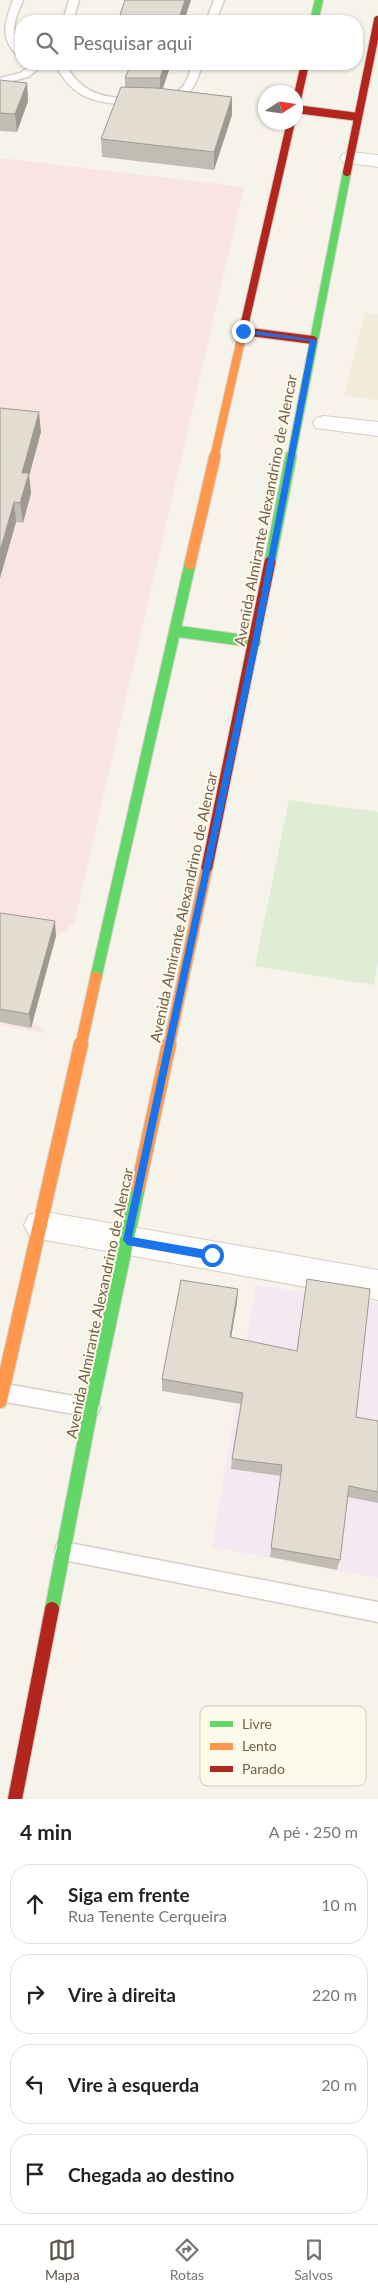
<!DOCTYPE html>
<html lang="pt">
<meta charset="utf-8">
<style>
body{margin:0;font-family:Lato,sans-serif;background:#f2f2f2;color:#222}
.compass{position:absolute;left:258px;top:85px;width:45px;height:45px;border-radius:50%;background:#fff;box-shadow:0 1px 4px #0004;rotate:78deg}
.stop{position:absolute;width:15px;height:15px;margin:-11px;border:4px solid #1a73e8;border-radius:50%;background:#fff}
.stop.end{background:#1a73e8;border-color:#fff;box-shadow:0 1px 5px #0008}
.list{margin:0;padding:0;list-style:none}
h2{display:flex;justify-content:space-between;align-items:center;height:65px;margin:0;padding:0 20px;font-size:21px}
h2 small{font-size:16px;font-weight:400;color:#767676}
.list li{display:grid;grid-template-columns:32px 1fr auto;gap:15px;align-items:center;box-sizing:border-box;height:80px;margin:0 10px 10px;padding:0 10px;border:1px solid #e0e0e0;border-radius:20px}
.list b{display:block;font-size:19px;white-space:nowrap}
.list p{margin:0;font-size:16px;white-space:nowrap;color:#767676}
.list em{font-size:16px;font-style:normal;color:#767676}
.icon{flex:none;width:28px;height:28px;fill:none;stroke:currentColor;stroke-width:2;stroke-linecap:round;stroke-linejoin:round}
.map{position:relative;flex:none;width:378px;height:1799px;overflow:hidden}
.search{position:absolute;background:#fff;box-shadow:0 1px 4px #0004;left:15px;right:15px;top:15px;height:55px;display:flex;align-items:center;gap:12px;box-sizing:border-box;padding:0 18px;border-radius:20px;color:#767676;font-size:19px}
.sheet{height:425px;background:#fff}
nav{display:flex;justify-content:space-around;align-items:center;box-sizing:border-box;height:70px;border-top:1px solid #e0e0e0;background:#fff;font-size:14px;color:#767676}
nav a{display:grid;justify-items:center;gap:2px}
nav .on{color:#5b554e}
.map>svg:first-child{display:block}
</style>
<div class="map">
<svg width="378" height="1799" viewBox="0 0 378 1799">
<rect width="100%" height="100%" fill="#f6f3ea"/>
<path fill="#f1ebda" d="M365 312 378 314V400L344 396Z"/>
<path fill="#f4e9f1" d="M256 1285 378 1303V1578L212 1547Z"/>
<path fill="#f8e5e0" d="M0 158 244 187 74 924 56 936 33 1020 46 1033 0 1025Z"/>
<path fill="#dfedd5" d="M289 800 378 812V959L374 985 255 966Z"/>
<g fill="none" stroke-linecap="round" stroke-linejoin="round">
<g stroke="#d4cfc6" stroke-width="3">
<g id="lane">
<path d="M13 0H23C19 11 12 23 15 35 16 44 22 48 21 57 16 56 15 53 12 49 0 33 7 18 13 0Z"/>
<path d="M69 0H79L73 21H63Z"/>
<path d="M214 0H224L216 21H206Z"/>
<path d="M33 64H41L42 66 28 77 0 84V78L20 73Z"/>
<path d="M55 64H65C78 88 96 97 123 98 130 98 137 97 142 101 137 106 127 104 120 104 88 102 70 93 55 64Z"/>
<path d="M192 64H202C198 82 186 107 163 102V98C182 93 188 82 192 64Z"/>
<path d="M0 1383 91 1399 97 1402 100 1408 97 1414 91 1417 0 1401Z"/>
<path d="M64 1542 378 1602V1622L64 1560 57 1558 55 1551 57 1544Z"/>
</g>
</g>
<g stroke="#d4cfc6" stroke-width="2">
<g id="street">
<path d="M350 152 378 155V167L343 162 340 158 343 154Z"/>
<path d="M324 416 378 422V436L316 428 313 423 316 418Z"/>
<path d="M40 1211 378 1270V1300L40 1239 29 1235 24 1225 29 1215Z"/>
</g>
</g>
<g stroke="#d4cfc5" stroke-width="10">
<g id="fast-far2">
<path d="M314 21 319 0"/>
<path d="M291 458 347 172"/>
</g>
</g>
<g stroke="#d4cfc5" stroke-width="13">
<g id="fast-far1">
<path d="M270 562 291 456"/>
<path d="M175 631 255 642"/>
<path d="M96 977 190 564"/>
</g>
</g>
<g stroke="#d4cfc5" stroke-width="16">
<path id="fast" d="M52 1609 91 1408 138 1187"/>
</g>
<g stroke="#d4cfc5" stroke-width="10">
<path id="slow-far2" d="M214 458 243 331"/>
</g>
<g stroke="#d4cfc5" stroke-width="13">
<g id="slow-far1">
<path d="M190 564 215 456"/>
<path d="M81 1045 96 977"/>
<path d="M169 1045 207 867"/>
</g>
</g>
<g stroke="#d4cfc5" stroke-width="16">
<g id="slow">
<path d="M138 1187 169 1044"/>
<path d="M0 1401 81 1044"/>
</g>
</g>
<g stroke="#d4cfc5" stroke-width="10">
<g id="jam-far2">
<path d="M296 104 305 64"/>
<path d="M296 109 358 117"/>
<path d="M347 172 378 20"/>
<path d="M243 331 313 340"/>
<path d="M243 331 291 122"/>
</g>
</g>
<g stroke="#d4cfc5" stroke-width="13">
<path id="jam-far1" d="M207 867 270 562"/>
</g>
<g stroke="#d4cfc5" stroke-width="16">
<path id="jam" d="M15 1799 52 1609"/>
</g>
<use href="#lane" fill="#fefdfc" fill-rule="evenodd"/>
<use href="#street" fill="#fefdfc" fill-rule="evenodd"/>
<use href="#fast-far2" stroke="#63d668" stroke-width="8"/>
<use href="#fast-far1" stroke="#63d668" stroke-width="11"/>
<use href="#fast" stroke="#63d668" stroke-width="14"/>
<use href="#slow-far2" stroke="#ff974d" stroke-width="8"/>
<use href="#slow-far1" stroke="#ff974d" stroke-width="11"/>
<use href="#slow" stroke="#ff974d" stroke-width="14"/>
<use href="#jam-far2" stroke="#b3261e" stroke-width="8"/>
<use href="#jam-far1" stroke="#b3261e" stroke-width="11"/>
<use href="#jam" stroke="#b3261e" stroke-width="14"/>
</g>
<g fill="#c2bdb4">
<path d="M171 64 163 89 232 97V115L214 170 102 157 101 139 125 88V78Z"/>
<path d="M0 80 27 83 28 101 17 132 0 131Z"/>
<path d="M0 408 41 432 29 476 31 493 23 523 16 522 0 578Z"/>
<path d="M0 913 56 936 31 1028 0 1022Z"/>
<path d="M237 1302 231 1338 356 1417 378 1421V1503L348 1497 340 1560 337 1570 270 1557 281 1476 231 1469 232 1459 241 1404 162 1391V1379Z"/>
</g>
<g fill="#9e9a92">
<path d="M185 0H191L184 21H178Z"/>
<path d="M165 64H171L160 96V78Z"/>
<path d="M27 83 28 101 17 132 15 114Z"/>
<path d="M232 97V115L214 170V152Z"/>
<path d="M39 412 41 432 29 476 31 493 23 523 20 503 22 473Z"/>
<path d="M14 502 16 522 0 578V551Z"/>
<path d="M55 921 56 936 31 1028 29 1014Z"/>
<path d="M238 1289 237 1302 229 1350 230 1337Z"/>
</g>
<g fill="#e2dcd1" stroke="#9e9a92">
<path d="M125 0H185L178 21H118Z"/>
<path d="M131 64H165L160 78H125Z"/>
<path d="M0 80 27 83 15 114 0 113Z"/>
<path d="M121 87 157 88 232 97 214 152 101 139Z"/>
<path d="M0 408 39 412 22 473H29L20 503 14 502 0 551Z"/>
<path d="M0 913 55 921 29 1014 0 1009Z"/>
<path d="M307 1279 370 1289 356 1417 378 1421V1492L349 1486 340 1560 271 1548 282 1465 232 1459 243 1393 162 1379 181 1280 238 1289 230 1337 297 1351Z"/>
</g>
<path fill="#1a73e8" d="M243 329 317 340 259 642 132 1237 212 1251 217 1255 212 1260 127 1245 123 1240 252 642 310 341 241 333Z"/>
<g text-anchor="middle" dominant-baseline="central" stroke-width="4" stroke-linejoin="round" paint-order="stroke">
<g font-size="15" fill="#73604b" stroke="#fefaeb">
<text transform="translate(265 510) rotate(-79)">Avenida Almirante Alexandrino de Alencar</text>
<text transform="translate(183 907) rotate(-78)">Avenida Almirante Alexandrino de Alencar</text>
<text transform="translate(99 1303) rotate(-78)">Avenida Almirante Alexandrino de Alencar</text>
</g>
</g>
<rect x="200" y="1706" width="166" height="80" rx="8" fill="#fefaeb" stroke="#d4ccbb" stroke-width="1"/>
<rect x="210" y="1721" width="23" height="6" fill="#63d668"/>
<rect x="210" y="1743" width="23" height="7" fill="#ff974d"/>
<rect x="210" y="1766" width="23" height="6" fill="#b3261e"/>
<g font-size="14" fill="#73604b">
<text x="242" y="1729">Livre</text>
<text x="242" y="1751">Lento</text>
<text x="242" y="1774">Parado</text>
</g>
</svg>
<svg class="compass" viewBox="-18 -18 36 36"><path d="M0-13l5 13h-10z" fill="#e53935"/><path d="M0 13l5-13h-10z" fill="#767676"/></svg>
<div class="stop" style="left:212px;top:1255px"></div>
<div class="stop end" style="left:243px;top:331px"></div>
<div class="search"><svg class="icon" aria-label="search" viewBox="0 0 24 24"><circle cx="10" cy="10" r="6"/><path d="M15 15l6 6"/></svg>Pesquisar aqui</div>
</div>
<section class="sheet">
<h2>4 min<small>A pé · 250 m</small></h2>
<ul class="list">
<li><svg class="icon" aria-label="ahead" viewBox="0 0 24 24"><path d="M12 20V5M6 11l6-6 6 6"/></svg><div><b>Siga em frente</b><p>Rua Tenente Cerqueira</p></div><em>10 m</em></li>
<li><svg class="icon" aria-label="right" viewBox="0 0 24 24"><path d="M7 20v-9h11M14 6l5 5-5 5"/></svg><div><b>Vire à direita</b></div><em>220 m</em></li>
<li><svg class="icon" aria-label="left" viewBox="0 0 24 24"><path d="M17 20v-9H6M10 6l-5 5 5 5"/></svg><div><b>Vire à esquerda</b></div><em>20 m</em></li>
<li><svg class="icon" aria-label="arrive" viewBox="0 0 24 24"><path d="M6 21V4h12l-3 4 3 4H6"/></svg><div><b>Chegada ao destino</b></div></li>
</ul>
</section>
<nav>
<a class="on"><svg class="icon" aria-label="map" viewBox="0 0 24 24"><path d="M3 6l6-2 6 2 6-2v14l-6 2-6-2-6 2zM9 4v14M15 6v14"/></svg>Mapa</a>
<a><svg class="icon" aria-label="directions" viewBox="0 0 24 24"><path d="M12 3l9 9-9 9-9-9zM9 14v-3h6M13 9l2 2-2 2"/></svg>Rotas</a>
<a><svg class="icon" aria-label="saved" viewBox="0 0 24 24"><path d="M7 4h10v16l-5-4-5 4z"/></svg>Salvos</a>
</nav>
